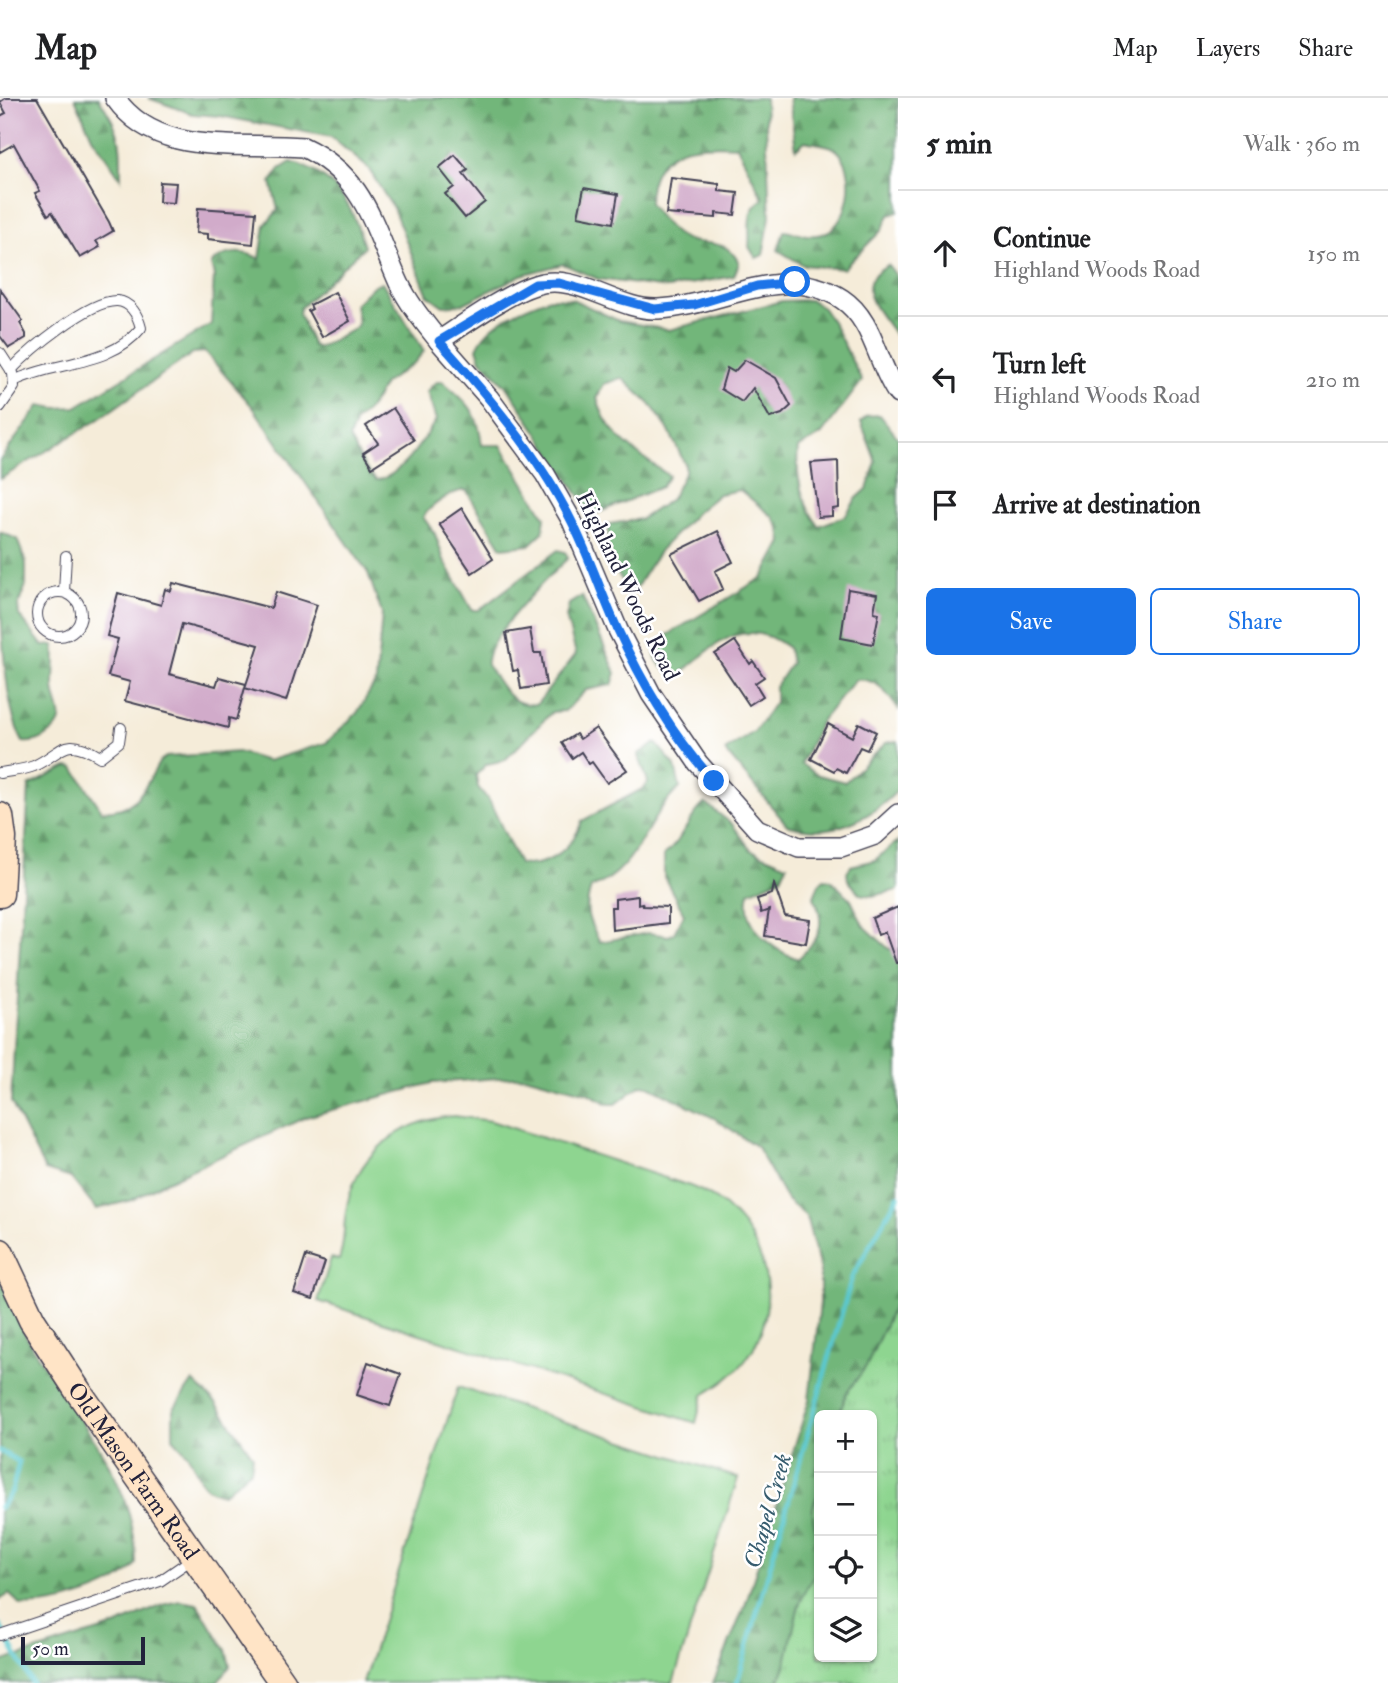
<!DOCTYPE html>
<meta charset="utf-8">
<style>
body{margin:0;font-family:"IM FELL Double Pica",serif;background:#f2f2f2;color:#202124}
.controls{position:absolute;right:21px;bottom:21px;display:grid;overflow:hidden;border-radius:10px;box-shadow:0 2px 5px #0004}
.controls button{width:63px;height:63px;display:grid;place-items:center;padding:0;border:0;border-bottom:2px solid #e0e0e0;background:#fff;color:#202124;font:35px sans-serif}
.scale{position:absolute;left:21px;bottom:18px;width:124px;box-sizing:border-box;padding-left:7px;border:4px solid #22223b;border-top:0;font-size:19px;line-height:24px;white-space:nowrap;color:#22223b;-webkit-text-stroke:5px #fff;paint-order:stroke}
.stop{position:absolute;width:21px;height:21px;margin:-16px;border:5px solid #1a73e8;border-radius:50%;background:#fff}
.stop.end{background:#1a73e8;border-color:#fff;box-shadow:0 2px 7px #0008}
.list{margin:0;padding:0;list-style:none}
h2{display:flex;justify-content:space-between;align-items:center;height:91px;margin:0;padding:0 28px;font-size:30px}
h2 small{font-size:23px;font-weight:400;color:#757577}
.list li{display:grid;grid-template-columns:46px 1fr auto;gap:21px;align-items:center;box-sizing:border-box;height:126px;padding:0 28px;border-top:2px solid #e0e0e0}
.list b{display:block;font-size:26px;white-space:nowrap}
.list p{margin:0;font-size:23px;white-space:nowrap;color:#757577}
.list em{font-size:23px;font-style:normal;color:#757577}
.actions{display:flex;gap:14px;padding:21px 28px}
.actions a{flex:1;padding:16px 0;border:2px solid #1a73e8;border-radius:10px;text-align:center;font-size:24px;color:#1a73e8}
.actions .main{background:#1a73e8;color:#fff}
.icon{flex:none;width:38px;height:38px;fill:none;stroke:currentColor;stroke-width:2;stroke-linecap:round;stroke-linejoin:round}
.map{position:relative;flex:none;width:898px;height:1585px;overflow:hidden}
header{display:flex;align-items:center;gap:42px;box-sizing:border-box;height:98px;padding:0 35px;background:#fff;border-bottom:2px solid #e0e0e0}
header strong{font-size:33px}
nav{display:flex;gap:38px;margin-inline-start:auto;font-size:24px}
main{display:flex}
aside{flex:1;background:#fff}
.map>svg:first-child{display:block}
</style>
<header>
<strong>Map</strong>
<nav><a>Map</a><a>Layers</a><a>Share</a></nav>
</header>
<main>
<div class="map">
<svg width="898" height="1585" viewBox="0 0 898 1585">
<defs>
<pattern id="grass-tufts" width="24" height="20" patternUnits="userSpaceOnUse" patternTransform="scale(1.75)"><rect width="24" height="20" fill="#8ed590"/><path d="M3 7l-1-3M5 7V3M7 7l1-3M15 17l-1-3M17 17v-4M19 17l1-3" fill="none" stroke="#7ab77d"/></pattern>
<pattern id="forest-firs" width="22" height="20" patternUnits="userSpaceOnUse" patternTransform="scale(1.75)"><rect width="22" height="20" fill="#72b67a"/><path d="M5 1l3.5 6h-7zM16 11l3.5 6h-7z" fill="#5d9465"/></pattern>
</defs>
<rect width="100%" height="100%" fill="#fff"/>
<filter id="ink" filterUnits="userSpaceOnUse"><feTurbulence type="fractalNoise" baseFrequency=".0143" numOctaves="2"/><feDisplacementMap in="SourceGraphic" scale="14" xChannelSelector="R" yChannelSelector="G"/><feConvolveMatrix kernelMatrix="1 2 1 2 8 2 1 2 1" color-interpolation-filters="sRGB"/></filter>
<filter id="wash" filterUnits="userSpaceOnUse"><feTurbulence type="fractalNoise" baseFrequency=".00686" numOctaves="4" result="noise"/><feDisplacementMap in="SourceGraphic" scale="28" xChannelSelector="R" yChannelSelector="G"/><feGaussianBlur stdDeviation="1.57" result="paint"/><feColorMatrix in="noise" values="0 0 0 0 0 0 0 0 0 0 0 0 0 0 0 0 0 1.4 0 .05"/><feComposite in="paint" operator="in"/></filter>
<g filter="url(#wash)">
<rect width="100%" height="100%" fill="#f5ecd9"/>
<path fill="url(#grass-tufts)" stroke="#587c66" stroke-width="2" d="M898 925V1585H730L819 1337V1559H872V1317H826Z"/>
<g fill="url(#forest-firs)" stroke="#4a6c5a" stroke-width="2">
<path d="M75 0H99C121 36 121 38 121 81L92 39Z"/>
<path d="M148 0H765L770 119 763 157 756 160 749 149C751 130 744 112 763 101L737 48C692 45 650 48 649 105 657 116 667 129 678 137 701 153 723 134 739 165L734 178 668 190 598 181 563 166 521 177 463 206 443 208 428 197 393 110 368 70 331 39 220 18 193 16Z"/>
<path d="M789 0H898V114L889 117 882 132 843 171 803 167 778 152 784 133C797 135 814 141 827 134 852 122 859 63 832 49 824 46 813 45 805 43L796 51Z"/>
<path d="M291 64C336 77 353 107 364 149L300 210 299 216 313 248 320 249 354 231 358 226 355 206 374 187 382 184 424 253 415 264 384 286 371 309 356 323 349 340 367 372 376 382C400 380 424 341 436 322L427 293 435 285 442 283C468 305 478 312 482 347H501L545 419 543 434 529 447 502 450 466 392C452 393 431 407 423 419L435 436 444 462 472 512H479L558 452 565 454 568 460C549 478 483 542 487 567 502 587 509 610 537 606L576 556 566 519 569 506 582 498 616 575 612 587 586 592 565 613 552 614 505 662 487 666 476 677 478 689 490 704 519 766C549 771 573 749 582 723L644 690 648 684 638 656 656 645 675 668 680 690C643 721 641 771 591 790 583 813 589 824 600 844L648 835 669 838 674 835 684 816 664 779V757C683 743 687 720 705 705L732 726 751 752 787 767 781 780 749 794C741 828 770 851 798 861 819 841 827 827 814 799L819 786 824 781 831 782 851 802 863 827 889 851H898V1198L867 1267 846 1296 839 1317H819V1396C805 1415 819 1432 819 1452 819 1480 813 1475 803 1497 791 1525 792 1557 778 1585H713L746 1505 809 1302 820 1205V1171L806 1118 787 1102 757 1049 714 1020 649 988 641 987 616 1006H608L588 995 525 978 432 985 306 1019 163 1085 132 1102 96 1111 71 1080 45 1072 11 1004 29 688 67 669 74 670 102 713C139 712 143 692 160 663L166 659 238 654 267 663 326 645 357 615 376 583 382 516 368 475 252 308 205 254 193 255 96 323 0 381V362L40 307 56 310 76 309 211 226 214 178 211 166C225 152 244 152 260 161L265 127 278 112 271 84 280 71Z"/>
<path d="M888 167 898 180V242C883 216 847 188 888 167Z"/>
<path d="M550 200 572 201 619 223 669 232 782 203 811 202 822 209 833 225 862 283 821 337 798 350C795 377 802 407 819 428L845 418 857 400 867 391 876 364 861 324 867 318 880 317 898 340V611C885 593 878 580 855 582L821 623 801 666 818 677 845 684 886 645 898 643V692C869 722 830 741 787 727L725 653 755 633 775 604V589L791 565 788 550C744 516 715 546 681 576 670 578 655 566 655 554 656 548 662 542 666 538L763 479 782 444 780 431 772 418 740 392 719 396 698 413 660 452 636 490 627 489 606 460 609 426 641 421 671 401 685 374V366L668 331 651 307 622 280 604 286 597 299C605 338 639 356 669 378L661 389 597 415 584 405 508 290 481 262 477 250C488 223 525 209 550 200Z"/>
<path d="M0 434 17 441 26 465V487L18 508 19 517 43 548 54 547C56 561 54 572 54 586 53 608 72 620 49 636 42 642 32 645 23 644 0 604 0 487 0 434Z"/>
<path d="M898 743V792L872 798 860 796 848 782 847 774 851 768 875 762Z"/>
<path d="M0 1180C8 1198 15 1217 24 1234 65 1313 136 1371 136 1466 117 1492 53 1510 21 1507L9 1496 0 1502Z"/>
<path d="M193 1283 216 1305 253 1358 251 1372 223 1396C201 1392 200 1381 191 1362 187 1354 179 1347 173 1340V1312Z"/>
<path d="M180 1503 197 1506 226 1552 230 1568 217 1585H0V1568L3 1563 115 1528 163 1507Z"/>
</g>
<g fill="#8ed590" stroke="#587c66" stroke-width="2">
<path d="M454 1018 491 1023 690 1088C760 1113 792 1202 745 1263 733 1278 719 1287 703 1297L696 1325 318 1203 331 1160 339 1162C345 1145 343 1131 346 1114 354 1058 399 1022 454 1018Z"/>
<path d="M458 1289 738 1380 673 1585H363Z"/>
</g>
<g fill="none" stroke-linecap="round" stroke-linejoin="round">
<g stroke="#5bc8ce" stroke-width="5">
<path d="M0 1353 19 1364 12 1393 0 1409"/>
<path d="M0 1528 32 1585"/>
<path d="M737 1585 852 1179 898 1098"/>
</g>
</g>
<g id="blocks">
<g fill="#d1abca">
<path d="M6 0H37L109 124 113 133 96 143 100 149 80 160 52 114 48 117 35 95 40 93 14 46 0 54V18L6 15 0 4Z"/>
<path d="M455 57 468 72 463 76 485 104 465 120 445 96 454 89 439 70Z"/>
<path d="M671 80 719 86V93L738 95 735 117 716 115V120L666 116Z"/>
<path d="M160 84 176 85 174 105 159 104Z"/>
<path d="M584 90 618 96 613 125 578 118Z"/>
<path d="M198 110 256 114 253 146 208 141V136L196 135Z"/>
<path d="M0 191 23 223 20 225 26 236V240L9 250 0 238Z"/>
<path d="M335 194 350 223 322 239 308 213 312 211 310 207Z"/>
<path d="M745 262 776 280 791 308 782 316 770 320 753 290 742 304 721 291 727 270 734 274Z"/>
<path d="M393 310 414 342 372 369 363 355 378 345 366 328Z"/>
<path d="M838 363 839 410 832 411V418L818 419 811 365Z"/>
<path d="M462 410 493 461 472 475 439 426Z"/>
<path d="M718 433 733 464 715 473 723 491 699 503 671 456Z"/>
<path d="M173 485 271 510 276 494 317 507 286 603 245 590 259 547 182 526 169 576 216 588 219 579 246 586 236 622 229 620 228 630 125 603 130 584 108 578 118 541 107 538 118 495 161 507 165 491 171 493Z"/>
<path d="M848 491 877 496 874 514 879 515 873 546 841 540Z"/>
<path d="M530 531 534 555H541L546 587 521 591 518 572 513 573 506 535Z"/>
<path d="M735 543 750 566 753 563 764 579 755 585 763 598 749 607 715 556Z"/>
<path d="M859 625 876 634 867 652 860 649 846 675 836 670 834 673 811 661 828 626 852 639Z"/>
<path d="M596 630 627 672 607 685 592 664 589 666 581 654 572 660 562 645 576 636 580 641Z"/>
<path d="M774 786 785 818 810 822 806 845 765 838 769 812 761 815 757 801 772 796Z"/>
<path d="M638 798V806L642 805 643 808 668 809V825L612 832 611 809H615V801Z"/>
<path d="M898 809V865H896L885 834 878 837 872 820Z"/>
<path d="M306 1158 325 1164 313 1201 294 1195Z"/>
<path d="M368 1264 401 1276 390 1308 357 1297Z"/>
</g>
</g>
</g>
<g filter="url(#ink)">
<use href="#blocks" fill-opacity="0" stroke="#424053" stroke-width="2"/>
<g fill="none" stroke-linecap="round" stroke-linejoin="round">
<g stroke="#424053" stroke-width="12">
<g id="lane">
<path d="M0 255 13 275 14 289 0 309"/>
<path d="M11 272C30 252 89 202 117 203 131 204 138 218 141 230 111 268 55 263 14 283"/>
<circle cx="59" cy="516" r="22"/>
<path d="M64 494 66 458"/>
<path d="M0 675C10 673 24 672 34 668 64 654 63 636 100 659L119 644 121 630"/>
<path d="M0 1537 160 1483 192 1461"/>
</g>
</g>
<g stroke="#424053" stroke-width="22">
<g id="street">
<path d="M115 0C158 61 237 43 303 49 365 78 373 128 399 185 409 206 424 224 439 243"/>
<path d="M898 296C877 267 874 222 842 201 783 163 721 208 658 211 617 213 577 173 535 187 508 195 463 227 439 243L489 300 545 376 572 423 618 532 651 596 698 665 757 731 799 749H841L875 737 898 716"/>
</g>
</g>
<g stroke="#424053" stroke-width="29">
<g id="secondary">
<path d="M0 718 3 740 0 796"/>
<path id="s1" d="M0 1154 32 1222 78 1293 283 1585"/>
</g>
</g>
<use href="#lane" stroke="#fff" stroke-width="10"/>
<use href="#street" stroke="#fff" stroke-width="19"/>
<use href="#secondary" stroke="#ffe4c6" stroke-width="26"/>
</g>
</g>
<g fill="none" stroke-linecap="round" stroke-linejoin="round" filter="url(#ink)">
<path stroke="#1a73e8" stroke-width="9" d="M714 683C674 639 642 585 617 530 601 495 589 457 571 422 538 356 488 298 439 243L535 186 559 185 655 211 694 207 757 188 795 184"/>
</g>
<g text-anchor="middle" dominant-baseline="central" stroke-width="5" stroke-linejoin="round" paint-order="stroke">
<g font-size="23" fill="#22223b" stroke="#fff">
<text transform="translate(628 488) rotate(64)">Highland Woods Road</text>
<text stroke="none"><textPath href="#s1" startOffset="257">Old Mason Farm Road</textPath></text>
</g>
<g font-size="24" font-style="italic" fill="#365c6e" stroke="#fff">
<text transform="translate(768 1413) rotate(-74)">Chapel Creek</text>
</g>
</g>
</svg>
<div class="controls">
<button>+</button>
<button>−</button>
<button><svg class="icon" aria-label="locate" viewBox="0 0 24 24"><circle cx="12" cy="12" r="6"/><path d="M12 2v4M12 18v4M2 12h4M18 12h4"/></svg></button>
<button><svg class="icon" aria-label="layers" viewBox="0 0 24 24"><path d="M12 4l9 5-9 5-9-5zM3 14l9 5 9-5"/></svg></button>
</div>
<div class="scale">50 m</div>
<div class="stop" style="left:795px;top:184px"></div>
<div class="stop end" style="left:714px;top:683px"></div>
</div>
<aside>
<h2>5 min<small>Walk · 360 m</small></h2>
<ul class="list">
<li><svg class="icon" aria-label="ahead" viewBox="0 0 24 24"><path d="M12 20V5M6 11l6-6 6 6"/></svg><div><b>Continue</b><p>Highland Woods Road</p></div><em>150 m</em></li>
<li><svg class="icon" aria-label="left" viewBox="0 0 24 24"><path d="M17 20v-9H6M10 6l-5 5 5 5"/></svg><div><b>Turn left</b><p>Highland Woods Road</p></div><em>210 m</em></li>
<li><svg class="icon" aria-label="arrive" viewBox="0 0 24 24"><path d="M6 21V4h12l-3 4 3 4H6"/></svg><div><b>Arrive at destination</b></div></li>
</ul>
<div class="actions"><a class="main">Save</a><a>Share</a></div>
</aside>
</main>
